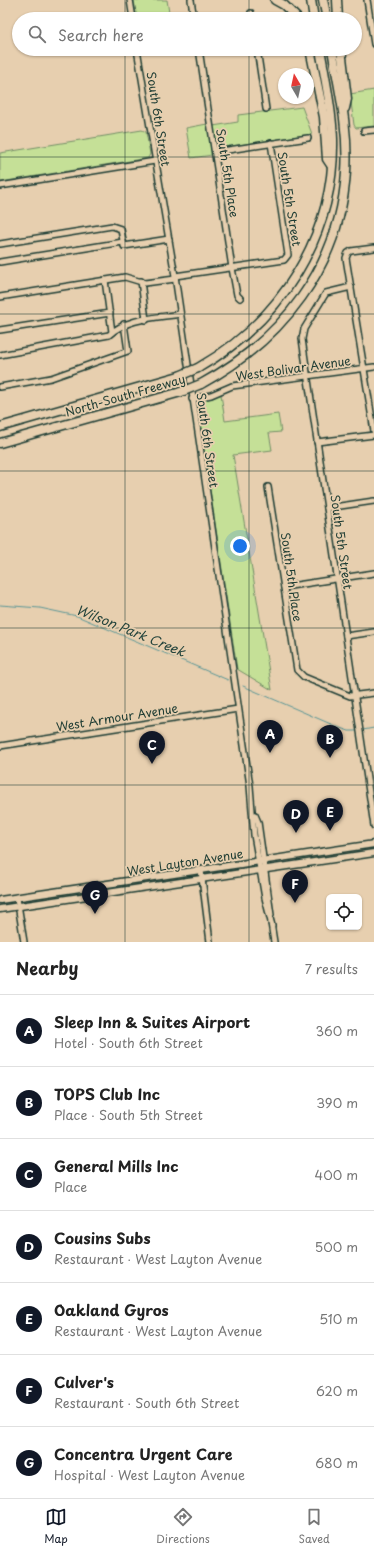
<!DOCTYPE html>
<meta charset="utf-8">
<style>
body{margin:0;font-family:"Playpen Sans",sans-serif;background:#f2f2f2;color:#222}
.controls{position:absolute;right:12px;bottom:12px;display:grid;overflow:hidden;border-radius:6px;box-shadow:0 1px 3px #0004}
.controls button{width:36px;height:36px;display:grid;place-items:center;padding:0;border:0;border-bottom:1px solid #e0e0e0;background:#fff;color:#222;font:20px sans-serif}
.compass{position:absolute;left:278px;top:68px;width:36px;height:36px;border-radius:50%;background:#fff;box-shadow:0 1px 3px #0004;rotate:351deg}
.you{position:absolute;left:240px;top:546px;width:14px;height:14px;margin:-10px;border:3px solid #fff;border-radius:50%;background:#1a73e8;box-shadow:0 0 0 6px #1a73e833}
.badge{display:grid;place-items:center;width:26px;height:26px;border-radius:50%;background:#111827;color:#fff;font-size:13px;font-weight:700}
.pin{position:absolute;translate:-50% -33px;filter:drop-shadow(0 1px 2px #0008)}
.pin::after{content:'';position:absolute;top:21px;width:14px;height:12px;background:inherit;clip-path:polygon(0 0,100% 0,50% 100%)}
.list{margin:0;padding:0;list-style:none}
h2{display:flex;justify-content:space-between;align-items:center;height:52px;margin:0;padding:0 16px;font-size:17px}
h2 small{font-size:13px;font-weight:400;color:#767676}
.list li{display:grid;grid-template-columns:26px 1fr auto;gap:12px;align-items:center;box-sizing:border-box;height:72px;padding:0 16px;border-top:1px solid #e0e0e0}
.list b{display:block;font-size:15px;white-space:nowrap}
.list p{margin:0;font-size:13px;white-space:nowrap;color:#767676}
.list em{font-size:13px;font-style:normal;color:#767676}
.icon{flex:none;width:22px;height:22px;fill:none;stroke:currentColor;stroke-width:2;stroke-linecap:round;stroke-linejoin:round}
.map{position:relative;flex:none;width:374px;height:942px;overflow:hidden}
.search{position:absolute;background:#fff;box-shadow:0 1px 3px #0004;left:12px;right:12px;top:12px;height:44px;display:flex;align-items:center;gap:10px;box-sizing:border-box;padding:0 14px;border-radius:22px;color:#767676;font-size:15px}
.sheet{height:556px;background:#fff}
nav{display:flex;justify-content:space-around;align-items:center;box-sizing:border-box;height:56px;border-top:1px solid #e0e0e0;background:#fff;font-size:11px;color:#767676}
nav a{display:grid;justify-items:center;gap:2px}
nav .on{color:#111827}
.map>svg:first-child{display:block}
</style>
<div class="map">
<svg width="374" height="942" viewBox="0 0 374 942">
<rect width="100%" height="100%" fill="#e7cfaf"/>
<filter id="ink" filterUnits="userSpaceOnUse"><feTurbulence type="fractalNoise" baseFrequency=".025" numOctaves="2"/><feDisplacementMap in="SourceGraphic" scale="8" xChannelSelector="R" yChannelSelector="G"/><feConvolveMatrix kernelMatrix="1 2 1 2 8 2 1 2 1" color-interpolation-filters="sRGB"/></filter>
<g filter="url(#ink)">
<g fill="#c5e097" stroke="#728e66">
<path d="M134 0H167L170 19H137Z"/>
<path d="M374 90V126L356 128 354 125 350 94Z"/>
<path d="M302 107 312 134 219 148 217 146 213 126 238 122V115Z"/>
<path d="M207 124 212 155 191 158 186 128Z"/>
<path d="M142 130 146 132 150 154 148 158 0 182V153Z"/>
<path d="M221 394 225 421 278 414 281 432 269 433 272 450 233 455 272 690 237 669 197 403 199 401 211 398Z"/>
</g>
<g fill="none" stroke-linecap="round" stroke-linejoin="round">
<g stroke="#599596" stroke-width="1">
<path d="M0 605 40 608 77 616 228 680"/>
<path d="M243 686 340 728 349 731H358"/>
<path d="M363 730 374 728"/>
</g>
<g stroke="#1f3d34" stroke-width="8">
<g id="minor">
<path d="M130 0 133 19"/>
<path d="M191 0 194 19"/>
<path d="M367 0 374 44"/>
<path d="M251 13 252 19"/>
<path d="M137 49 175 276 250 786 254 835 265 898 272 926"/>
<path d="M199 49 232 268 237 295 240 298"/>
<path d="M257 49 266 109"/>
<path d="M364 131 374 130"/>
<path d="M215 152 308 138"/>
<path d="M0 186 155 161"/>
<path d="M0 244 112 226 121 229 124 246 169 239"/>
<path d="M374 248 351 251 348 253 346 258 374 431"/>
<path d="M0 262 123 242"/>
<path d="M175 276 284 260 288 255 271 143"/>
<path d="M105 280 112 332"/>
<path d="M141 281 146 320"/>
<path d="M351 287 326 293 304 329 302 339 374 826"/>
<path d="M0 297 125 277 145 283 175 279"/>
<path d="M0 330 110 313"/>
<path d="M0 355 109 335C127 318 156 318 180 314"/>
<path d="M0 387 51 378 128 351 124 324"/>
<path d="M192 399 211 395 232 386 374 367"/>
<path d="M317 442 374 435"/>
<path d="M268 487 297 670 304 677 350 696 374 693"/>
<path d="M327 508 374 501"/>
<path d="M284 587 374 573"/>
<path d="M346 636 374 632"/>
<path d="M0 746 238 709"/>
<path d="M255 815 258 822 271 915"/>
<path d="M201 870 210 942"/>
<path d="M17 898 24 942"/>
<path d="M271 923 274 942"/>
</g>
</g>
<g stroke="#1f3d34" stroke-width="9">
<g id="major">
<path d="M0 900 374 844"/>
<path d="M0 909 374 853"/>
</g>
</g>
<g stroke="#1f3d34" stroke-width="11">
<g id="highway">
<path d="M275 0 284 5 298 19"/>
<path d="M311 0 314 19"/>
<path d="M323 0 327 19"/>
<path d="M337 0 338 19"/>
<path d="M310 49 324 117 327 159 331 165"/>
<path d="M341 49 347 99 345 108"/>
<path d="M198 368C282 320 335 236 333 139 332 109 325 78 320 49"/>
<path d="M201 384C282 340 340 267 346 172 349 130 339 89 332 49"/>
<path d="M0 427 179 376"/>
<path d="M0 443 181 392"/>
</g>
</g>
<use href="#minor" stroke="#e7cfaf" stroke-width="5"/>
<use href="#major" stroke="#e7cfaf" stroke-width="6"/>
<use href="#highway" stroke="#e7cfaf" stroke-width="8"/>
<g stroke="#1f3d34" stroke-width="11" stroke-linecap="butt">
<g id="highway-bridge">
<path d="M179 376 198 368"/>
<path d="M181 392 201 384"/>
</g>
</g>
<use href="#highway-bridge" stroke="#e7cfaf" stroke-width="8"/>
</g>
</g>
<path fill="none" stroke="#1f3d34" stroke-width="1" stroke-opacity="0.55" d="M125 0V19M249 0V19M125 49V942M249 49V942M0 157H374M0 314H374M0 471H374M0 628H374M0 785H374"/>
<g text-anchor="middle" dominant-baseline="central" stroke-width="3.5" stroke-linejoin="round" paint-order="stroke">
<g font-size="12" fill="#1f3d34" stroke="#e7cfaf">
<text transform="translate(159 119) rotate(81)">South 6th Street</text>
<text transform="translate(228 173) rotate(81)">South 5th Place</text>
<text transform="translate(290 199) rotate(81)">South 5th Street</text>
<text transform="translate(293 368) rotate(-8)">West Bolivar Avenue</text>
<text transform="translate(125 395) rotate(-16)">North-South Freeway</text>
<text transform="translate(208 440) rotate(82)">South 6th Street</text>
<text transform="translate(342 542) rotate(82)">South 5th Street</text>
<text transform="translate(292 577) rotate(82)">South 5th Place</text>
<text transform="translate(117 717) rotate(-9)">West Armour Avenue</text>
<text transform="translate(185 862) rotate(-9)">West Layton Avenue</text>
</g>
<g font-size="13" font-style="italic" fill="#24443c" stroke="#e7cfaf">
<text transform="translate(131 630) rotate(22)">Wilson Park Creek</text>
</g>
</g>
</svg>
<div class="controls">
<button><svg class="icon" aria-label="locate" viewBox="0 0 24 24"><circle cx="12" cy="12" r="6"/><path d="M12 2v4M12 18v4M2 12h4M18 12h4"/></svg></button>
</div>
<svg class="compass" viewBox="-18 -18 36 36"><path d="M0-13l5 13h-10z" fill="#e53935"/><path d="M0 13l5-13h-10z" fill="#767676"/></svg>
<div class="you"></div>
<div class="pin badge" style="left:270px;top:753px">A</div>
<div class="pin badge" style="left:330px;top:758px">B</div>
<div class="pin badge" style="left:152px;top:764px">C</div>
<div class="pin badge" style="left:296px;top:833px">D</div>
<div class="pin badge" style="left:330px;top:831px">E</div>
<div class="pin badge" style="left:295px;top:903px">F</div>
<div class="pin badge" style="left:95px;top:914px">G</div>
<div class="search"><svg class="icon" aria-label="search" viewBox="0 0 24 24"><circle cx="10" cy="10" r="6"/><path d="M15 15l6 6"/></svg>Search here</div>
</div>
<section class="sheet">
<h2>Nearby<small>7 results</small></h2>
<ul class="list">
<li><span class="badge">A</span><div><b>Sleep Inn &amp; Suites Airport</b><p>Hotel · South 6th Street</p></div><em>360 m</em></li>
<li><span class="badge">B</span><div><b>TOPS Club Inc</b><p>Place · South 5th Street</p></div><em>390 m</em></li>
<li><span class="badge">C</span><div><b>General Mills Inc</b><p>Place</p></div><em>400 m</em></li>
<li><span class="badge">D</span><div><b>Cousins Subs</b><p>Restaurant · West Layton Avenue</p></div><em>500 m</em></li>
<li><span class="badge">E</span><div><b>Oakland Gyros</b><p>Restaurant · West Layton Avenue</p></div><em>510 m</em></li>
<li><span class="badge">F</span><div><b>Culver's</b><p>Restaurant · South 6th Street</p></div><em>620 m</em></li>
<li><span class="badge">G</span><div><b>Concentra Urgent Care</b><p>Hospital · West Layton Avenue</p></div><em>680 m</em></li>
</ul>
</section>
<nav>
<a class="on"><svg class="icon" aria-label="map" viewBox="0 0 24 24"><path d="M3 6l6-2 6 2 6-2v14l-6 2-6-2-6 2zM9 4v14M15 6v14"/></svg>Map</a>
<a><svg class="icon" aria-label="directions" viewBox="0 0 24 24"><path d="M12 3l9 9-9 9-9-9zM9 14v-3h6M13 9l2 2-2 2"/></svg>Directions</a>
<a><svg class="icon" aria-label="saved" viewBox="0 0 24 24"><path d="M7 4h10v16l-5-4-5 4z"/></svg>Saved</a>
</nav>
